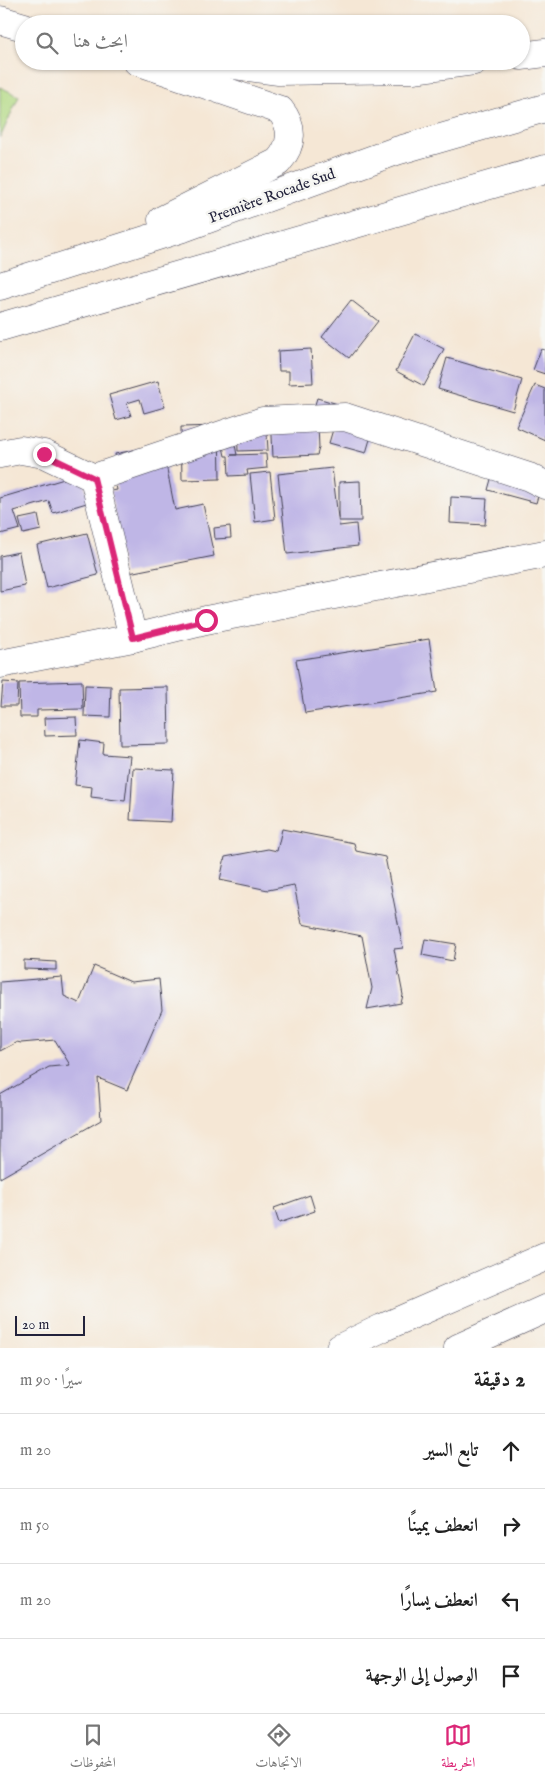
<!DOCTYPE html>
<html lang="ar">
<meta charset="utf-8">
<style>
body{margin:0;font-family:"IM FELL English",Amiri,serif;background:#f2f2f2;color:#222;direction:rtl}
.scale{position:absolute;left:15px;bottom:12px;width:70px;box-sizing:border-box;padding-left:5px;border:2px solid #22223b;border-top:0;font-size:14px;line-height:18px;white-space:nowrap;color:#22223b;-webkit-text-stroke:4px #f6f6f2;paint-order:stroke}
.stop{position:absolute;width:15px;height:15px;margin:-11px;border:4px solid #db2777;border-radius:50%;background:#fff}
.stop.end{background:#db2777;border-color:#fff;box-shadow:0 1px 5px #0008}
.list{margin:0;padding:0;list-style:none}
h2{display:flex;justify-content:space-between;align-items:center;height:65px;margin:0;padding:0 20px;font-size:21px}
h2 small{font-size:16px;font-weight:400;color:#767676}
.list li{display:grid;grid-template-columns:32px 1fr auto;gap:15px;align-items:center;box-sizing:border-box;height:75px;padding:0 20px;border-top:1px solid #e0e0e0}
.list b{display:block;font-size:19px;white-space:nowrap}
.list em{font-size:16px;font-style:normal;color:#767676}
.icon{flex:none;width:28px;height:28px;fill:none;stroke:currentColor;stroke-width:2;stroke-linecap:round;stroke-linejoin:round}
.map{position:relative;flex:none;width:545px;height:1348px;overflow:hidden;direction:ltr}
.search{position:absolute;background:#fff;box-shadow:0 1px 4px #0004;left:15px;right:15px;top:15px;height:55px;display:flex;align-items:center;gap:12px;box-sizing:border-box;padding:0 18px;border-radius:28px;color:#767676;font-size:19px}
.sheet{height:365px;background:#fff}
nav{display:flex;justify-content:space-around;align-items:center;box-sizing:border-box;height:70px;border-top:1px solid #e0e0e0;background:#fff;font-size:14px;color:#767676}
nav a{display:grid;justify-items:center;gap:2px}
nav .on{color:#db2777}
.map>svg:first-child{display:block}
</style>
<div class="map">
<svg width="545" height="1348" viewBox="0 0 545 1348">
<rect width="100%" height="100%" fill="#f6f6f2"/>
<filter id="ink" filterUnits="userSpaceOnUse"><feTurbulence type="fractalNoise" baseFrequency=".02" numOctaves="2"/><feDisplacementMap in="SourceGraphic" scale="10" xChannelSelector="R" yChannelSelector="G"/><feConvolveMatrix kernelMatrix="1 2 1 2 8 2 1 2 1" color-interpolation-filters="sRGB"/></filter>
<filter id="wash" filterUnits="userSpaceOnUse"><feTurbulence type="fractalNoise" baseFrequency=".0096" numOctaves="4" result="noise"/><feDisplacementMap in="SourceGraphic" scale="20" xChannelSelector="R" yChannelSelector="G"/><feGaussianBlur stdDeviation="1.12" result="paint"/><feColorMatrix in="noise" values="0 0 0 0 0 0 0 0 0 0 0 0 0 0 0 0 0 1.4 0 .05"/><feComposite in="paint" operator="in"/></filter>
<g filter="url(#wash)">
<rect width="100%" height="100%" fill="#f5e7d5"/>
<path fill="#b2d983" stroke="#6a7e5f" d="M0 87 19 96 0 138Z"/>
<g id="blocks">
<g fill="#bfb6e6">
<path d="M351 300 378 321 349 358 322 337Z"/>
<path d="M415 334 444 349 424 386 396 371Z"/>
<path d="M311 349 313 383 289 384V371H279L278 351Z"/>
<path d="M541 349 545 350V374L533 370Z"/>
<path d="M447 358 522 380 513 411 438 389Z"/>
<path d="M158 381 165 407 144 413 140 399 127 403 131 416 116 420 109 395Z"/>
<path d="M535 385 545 389V440L516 427Z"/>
<path d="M317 398 377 415 366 453 329 443 334 426 318 425 319 448 317 455 273 457 271 415 312 414Z"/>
<path d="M237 425 267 434 268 450 238 451Z"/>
<path d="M219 426 220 479 182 480 181 427Z"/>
<path d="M234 440 237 455H231L266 454 267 468 247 470 248 475 229 476 228 456H225L222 442Z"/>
<path d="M162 444 175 510 203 504 214 556 124 574 111 491 117 490 113 471 118 470 115 454Z"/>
<path d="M497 458 545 472 536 503 488 490Z"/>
<path d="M332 468 339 526 356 524 358 546 287 554 278 474Z"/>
<path d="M270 472 275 519 255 522 250 474Z"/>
<path d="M81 474 90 502 53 513 49 501 14 511 20 529 0 534V498Z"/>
<path d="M360 481 361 521H339V482Z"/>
<path d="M451 497 487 499 485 525 450 523Z"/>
<path d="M38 515 41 530 23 534 19 519Z"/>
<path d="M230 526 231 538 215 539 214 528Z"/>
<path d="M87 533 98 575 47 588 37 545Z"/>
<path d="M19 552 25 586 0 591V556Z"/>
<path d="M429 639 437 692 305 713 296 660Z"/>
<path d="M82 681 83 709 37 710V717H20L19 683Z"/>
<path d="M3 682 18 683 17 706H1Z"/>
<path d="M85 685 111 686 110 717 84 716Z"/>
<path d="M168 687 169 744 120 745 119 688Z"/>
<path d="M76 717 77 735 45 736 44 718Z"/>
<path d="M80 740 104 743 103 754 130 756 125 801 91 797 92 787 75 785Z"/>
<path d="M133 768 174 770 171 822 130 820Z"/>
<path d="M282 829 354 843 356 851 385 857 403 948 394 949 403 995 401 1003 367 1009 372 988 362 936 302 924 294 885 268 890 220 880 225 857 268 849 277 851Z"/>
<path d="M425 939 456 944 453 961 422 955Z"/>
<path d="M24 960 56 962V970L24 969Z"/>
<path d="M94 966 131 982 159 979 162 1010 127 1090 98 1078 101 1120 0 1178V1095L49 1067 70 1065 55 1040 21 1043 17 1042 0 1051V982L62 977 64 996 79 1003Z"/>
<path d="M310 1195 315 1211 279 1223 274 1208Z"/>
</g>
</g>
</g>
<g filter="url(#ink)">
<use href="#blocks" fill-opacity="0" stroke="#424052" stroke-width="1"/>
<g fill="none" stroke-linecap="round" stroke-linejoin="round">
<g stroke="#424052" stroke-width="29">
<g id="street">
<path d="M0 454 21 450 44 454 94 478 263 421 345 417 529 477 545 485"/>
<path d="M94 478 133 638"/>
</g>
</g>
<g stroke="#424052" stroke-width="29">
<g id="secondary">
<path d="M0 20 24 27"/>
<path d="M0 664 133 638 206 620 545 554"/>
</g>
</g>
<g stroke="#424052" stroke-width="29">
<g id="highway">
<path d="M521 56 545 53"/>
<path d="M137 61 280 110C294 127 293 145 278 162L162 220"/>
<path d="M203 61 277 71 413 69 474 61"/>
<path d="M0 286 183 228 396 151 545 108"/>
<path d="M0 327 545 169"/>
<path d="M340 1348 382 1328 545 1257"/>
<path d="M458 1348 545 1309"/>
</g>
</g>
<use href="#street" stroke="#fff" stroke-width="28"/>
<use href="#secondary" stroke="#fff" stroke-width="28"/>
<use href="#highway" stroke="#fff" stroke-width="28"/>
</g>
</g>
<g fill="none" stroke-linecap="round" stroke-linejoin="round" filter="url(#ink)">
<path stroke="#db2777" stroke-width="6" d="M44 454 94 478 133 638 206 620"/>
</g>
<g text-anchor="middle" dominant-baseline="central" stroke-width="5" stroke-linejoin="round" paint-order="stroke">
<g font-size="15" fill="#22223b" stroke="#f6f6f2">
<text transform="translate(272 196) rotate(-20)">Première Rocade Sud</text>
</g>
</g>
</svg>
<div class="scale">20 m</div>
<div class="stop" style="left:206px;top:620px"></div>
<div class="stop end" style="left:44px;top:454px"></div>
<div class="search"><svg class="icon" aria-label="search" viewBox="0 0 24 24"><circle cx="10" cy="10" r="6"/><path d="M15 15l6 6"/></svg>ابحث هنا</div>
</div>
<section class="sheet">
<h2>2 دقيقة<small>سيرًا · 90 m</small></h2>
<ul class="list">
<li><svg class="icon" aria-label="ahead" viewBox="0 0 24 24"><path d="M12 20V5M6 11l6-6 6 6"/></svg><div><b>تابع السير</b></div><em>20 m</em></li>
<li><svg class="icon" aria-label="right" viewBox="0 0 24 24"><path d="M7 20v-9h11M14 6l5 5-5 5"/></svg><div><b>انعطف يمينًا</b></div><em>50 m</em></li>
<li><svg class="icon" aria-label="left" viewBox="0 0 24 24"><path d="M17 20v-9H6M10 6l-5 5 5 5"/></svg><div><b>انعطف يسارًا</b></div><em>20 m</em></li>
<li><svg class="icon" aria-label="arrive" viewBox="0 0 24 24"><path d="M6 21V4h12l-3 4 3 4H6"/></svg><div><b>الوصول إلى الوجهة</b></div></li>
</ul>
</section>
<nav>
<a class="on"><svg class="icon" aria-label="map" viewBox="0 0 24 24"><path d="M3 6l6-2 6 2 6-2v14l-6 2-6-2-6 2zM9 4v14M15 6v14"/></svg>الخريطة</a>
<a><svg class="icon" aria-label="directions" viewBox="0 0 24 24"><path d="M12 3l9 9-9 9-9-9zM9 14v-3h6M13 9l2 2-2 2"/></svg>الاتجاهات</a>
<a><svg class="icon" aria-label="saved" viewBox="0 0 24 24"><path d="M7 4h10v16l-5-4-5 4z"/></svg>المحفوظات</a>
</nav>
